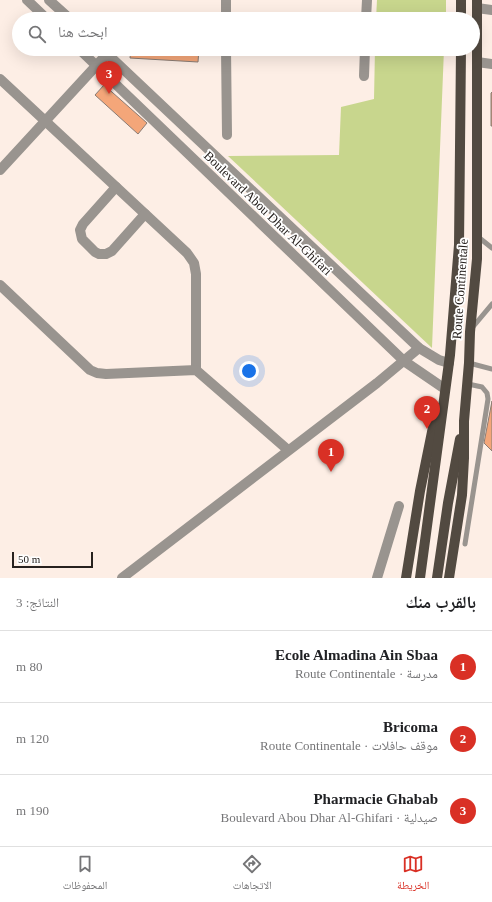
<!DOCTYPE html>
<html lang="ar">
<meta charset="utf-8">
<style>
body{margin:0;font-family:"Times New Roman","Noto Naskh Arabic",serif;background:#f6f6f6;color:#202124;direction:rtl}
.scale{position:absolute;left:12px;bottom:10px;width:81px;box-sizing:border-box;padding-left:4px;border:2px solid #27211e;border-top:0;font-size:11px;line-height:14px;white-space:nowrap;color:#27211e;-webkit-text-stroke:3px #fff;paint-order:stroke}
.you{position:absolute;left:249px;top:371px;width:14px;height:14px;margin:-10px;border:3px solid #fff;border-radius:50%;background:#1a73e8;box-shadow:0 0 0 6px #1a73e833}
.badge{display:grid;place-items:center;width:26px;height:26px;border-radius:50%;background:#d93025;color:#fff;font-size:13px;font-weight:700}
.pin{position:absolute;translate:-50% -33px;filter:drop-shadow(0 1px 2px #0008)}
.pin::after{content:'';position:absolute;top:21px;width:14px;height:12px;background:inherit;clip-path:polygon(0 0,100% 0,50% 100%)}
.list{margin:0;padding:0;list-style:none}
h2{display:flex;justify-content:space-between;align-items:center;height:52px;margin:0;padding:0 16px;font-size:17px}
h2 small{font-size:13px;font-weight:400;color:#757577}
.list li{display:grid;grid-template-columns:26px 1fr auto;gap:12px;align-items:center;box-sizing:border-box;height:72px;padding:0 16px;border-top:1px solid #e0e0e0}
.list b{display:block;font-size:15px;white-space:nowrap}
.list p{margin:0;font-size:13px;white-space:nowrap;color:#757577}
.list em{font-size:13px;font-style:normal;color:#757577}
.icon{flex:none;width:22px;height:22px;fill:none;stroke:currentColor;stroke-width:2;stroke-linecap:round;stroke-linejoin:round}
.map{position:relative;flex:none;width:492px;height:578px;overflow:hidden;direction:ltr}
.search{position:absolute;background:#fff;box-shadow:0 4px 16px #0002;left:12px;right:12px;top:12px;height:44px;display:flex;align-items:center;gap:10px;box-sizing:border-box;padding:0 14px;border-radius:22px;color:#757577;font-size:15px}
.sheet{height:268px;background:#fff}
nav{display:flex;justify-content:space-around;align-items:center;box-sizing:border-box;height:56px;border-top:1px solid #e0e0e0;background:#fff;font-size:11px;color:#757577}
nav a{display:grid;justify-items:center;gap:2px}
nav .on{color:#d93025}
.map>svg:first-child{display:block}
</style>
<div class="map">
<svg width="492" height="578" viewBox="0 0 492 578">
<rect width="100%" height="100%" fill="#fdeee5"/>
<g fill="#c8d68d">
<path d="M377 0H446V19H376Z"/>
<path d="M375 49H444L432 348 228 156 339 155 341 107 374 99Z"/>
</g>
<g fill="#f4a679" stroke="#8a7c74">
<path d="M134 13 201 19H133Z"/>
<path d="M131 49H199L198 62 130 58Z"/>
<path d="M104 85 147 123 138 134 95 95Z"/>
<path d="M492 92V126H491V93Z"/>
<path d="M492 401V451L484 443Z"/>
</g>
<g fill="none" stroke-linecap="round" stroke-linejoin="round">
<g stroke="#99948f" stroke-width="5">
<path d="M477 236 492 248"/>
<path d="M472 328 492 304"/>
<path d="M469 363 492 369"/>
<path d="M465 544 488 399 487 393 482 387 468 384"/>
</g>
<g stroke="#99948f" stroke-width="10">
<path d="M27 0 47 19"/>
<path d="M49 0 70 19"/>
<path d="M226 0V19"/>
<path d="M477 8 492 10"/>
<path d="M366 19 367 0"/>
<path d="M79 49 404 361 445 389"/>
<path d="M102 49 419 348 439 360 449 363"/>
<path d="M226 49 227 135"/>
<path d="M477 62 492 64"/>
<path d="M364 76 365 49"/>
<path d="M0 79 187 253 194 263 196 274V370"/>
<path d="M0 170 107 54"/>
<path d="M116 187 83 224 80 230 82 239 95 252 99 254H106L112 251 145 214"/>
<path d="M0 285 90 370 97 373 106 374 196 370 288 450"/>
<path d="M122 578 377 383 419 348"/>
<path d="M377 578 399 506"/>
</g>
<g stroke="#524a41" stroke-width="10">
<path d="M461 19V0"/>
<path d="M406 578 420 491 434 422 439 408"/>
<path d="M420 578 450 355 459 245 461 49"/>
<path d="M437 578 448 503 460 439"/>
<path d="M449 578 462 495 464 458V421L469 363 470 332 477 259V0"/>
</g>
</g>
<g text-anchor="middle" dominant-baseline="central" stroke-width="3.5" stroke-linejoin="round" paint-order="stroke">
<g font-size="13" fill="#27211e" stroke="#fff">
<text transform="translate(268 213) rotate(44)">Boulevard Abou Dhar Al-Ghifari</text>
<text transform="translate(460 289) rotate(-86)">Route Continentale</text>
</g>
</g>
</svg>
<div class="scale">50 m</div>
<div class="you"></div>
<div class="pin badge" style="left:331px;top:472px">1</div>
<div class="pin badge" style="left:427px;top:429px">2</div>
<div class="pin badge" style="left:109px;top:94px">3</div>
<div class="search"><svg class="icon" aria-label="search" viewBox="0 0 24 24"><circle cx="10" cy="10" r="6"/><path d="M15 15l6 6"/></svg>ابحث هنا</div>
</div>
<section class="sheet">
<h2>بالقرب منك<small>النتائج: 3</small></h2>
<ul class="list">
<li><span class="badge">1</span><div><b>Ecole Almadina Ain Sbaa</b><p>مدرسة · Route Continentale</p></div><em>80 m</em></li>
<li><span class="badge">2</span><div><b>Bricoma</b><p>موقف حافلات · Route Continentale</p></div><em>120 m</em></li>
<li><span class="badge">3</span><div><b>Pharmacie Ghabab</b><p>صيدلية · Boulevard Abou Dhar Al-Ghifari</p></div><em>190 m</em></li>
</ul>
</section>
<nav>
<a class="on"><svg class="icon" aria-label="map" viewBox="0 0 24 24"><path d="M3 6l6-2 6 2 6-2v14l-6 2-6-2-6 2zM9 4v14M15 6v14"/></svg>الخريطة</a>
<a><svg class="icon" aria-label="directions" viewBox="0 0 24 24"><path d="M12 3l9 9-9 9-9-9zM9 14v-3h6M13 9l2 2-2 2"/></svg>الاتجاهات</a>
<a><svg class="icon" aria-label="saved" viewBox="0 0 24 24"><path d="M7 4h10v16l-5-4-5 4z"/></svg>المحفوظات</a>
</nav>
